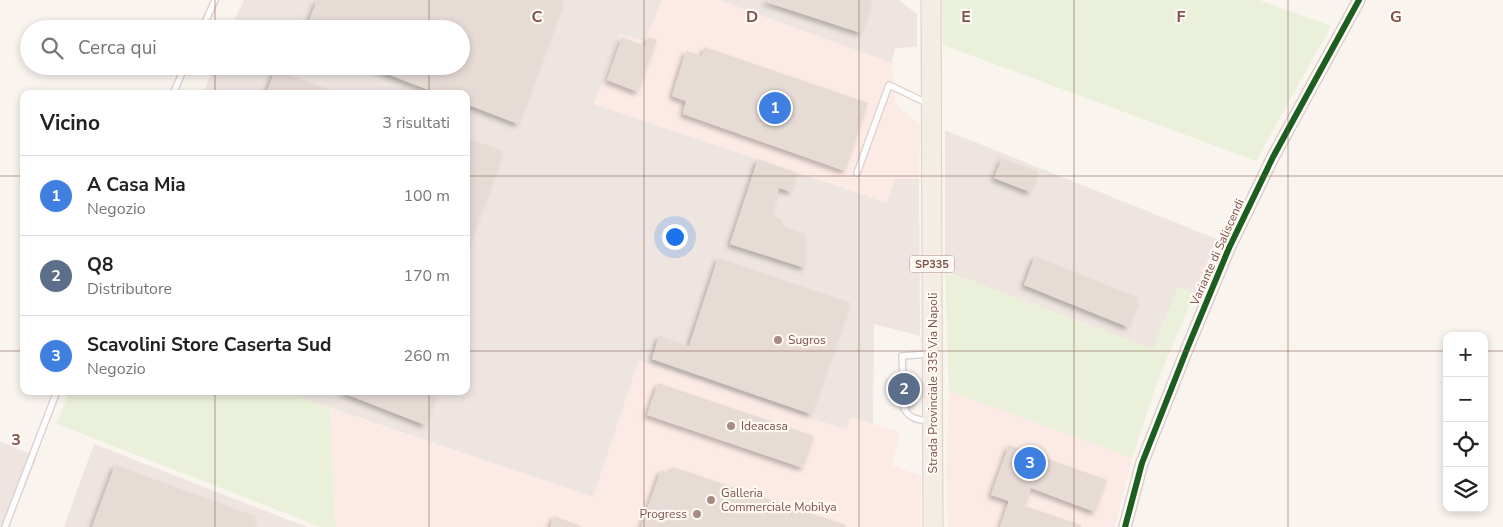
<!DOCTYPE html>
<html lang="it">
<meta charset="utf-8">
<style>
body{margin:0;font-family:"Nunito Sans",sans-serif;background:#f6f6f6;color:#222}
.controls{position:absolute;right:15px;bottom:15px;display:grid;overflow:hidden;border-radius:10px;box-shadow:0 2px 8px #0003}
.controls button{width:45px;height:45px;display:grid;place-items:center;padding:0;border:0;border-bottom:1px solid #e0e0e0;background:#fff;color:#222;font:25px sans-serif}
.you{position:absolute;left:674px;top:236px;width:18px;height:18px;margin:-12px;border:4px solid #fff;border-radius:50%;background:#1a73e8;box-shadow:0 0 0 8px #1a73e833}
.badge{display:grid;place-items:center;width:32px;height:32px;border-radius:50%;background:#ea580c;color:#fff;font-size:16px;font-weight:700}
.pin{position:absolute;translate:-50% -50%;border:2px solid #fff;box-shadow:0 1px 5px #0006}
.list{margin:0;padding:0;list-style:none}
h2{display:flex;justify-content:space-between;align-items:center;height:65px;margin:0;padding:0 20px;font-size:21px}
h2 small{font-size:16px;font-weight:400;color:#767676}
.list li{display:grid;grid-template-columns:32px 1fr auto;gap:15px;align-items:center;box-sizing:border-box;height:80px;padding:0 20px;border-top:1px solid #e0e0e0}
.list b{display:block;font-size:19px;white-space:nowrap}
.list p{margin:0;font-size:16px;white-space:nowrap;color:#767676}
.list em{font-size:16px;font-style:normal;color:#767676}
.icon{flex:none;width:28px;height:28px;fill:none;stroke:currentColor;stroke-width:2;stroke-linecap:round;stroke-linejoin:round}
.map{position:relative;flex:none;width:1503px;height:527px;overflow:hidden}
.search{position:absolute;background:#fff;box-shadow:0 2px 8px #0003;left:20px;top:20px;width:450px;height:55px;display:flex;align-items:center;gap:12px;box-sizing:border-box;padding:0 18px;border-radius:28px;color:#767676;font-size:19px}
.panel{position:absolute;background:#fff;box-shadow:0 2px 8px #0003;left:20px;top:90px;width:450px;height:305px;border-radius:10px}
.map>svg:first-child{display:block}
</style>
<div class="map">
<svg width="1503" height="527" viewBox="0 0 1503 527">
<defs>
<filter id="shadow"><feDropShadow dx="-3" dy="3" stdDeviation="2.5" flood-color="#0004"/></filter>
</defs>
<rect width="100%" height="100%" fill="#faf4ef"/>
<g fill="#fceae6">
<path d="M662 0H719L892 63 895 102 903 111 920 123 919 179H895L887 203 594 104 620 34 645 41Z"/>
<path d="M639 360 847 430 850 417 900 432 892 465 921 476V527H335L330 408 593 497Z"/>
<path d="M949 391 1132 458 1115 527H948L946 473Z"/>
</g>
<g fill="#eee5e1">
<path d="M244 0H662L645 41 620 34 594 104 887 203 895 179H919L920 336 874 324 873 424 850 417 847 430 639 360 593 497 281 391H466V94H203L214 66H461V29H230Z"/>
<path d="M719 0H899L917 14V47L895 48 892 63Z"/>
<path d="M945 130 1217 239 1195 293 1178 287 1153 349 945 271Z"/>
<path d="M0 441 37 457 9 527H0Z"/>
<path d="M94 444 307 527H66L64 526Z"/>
</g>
<g fill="#eaf0d9">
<path d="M942 0H1259L1331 26 1256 161 943 45Z"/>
<path d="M945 271 1153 349 1178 287 1195 293 1159 377 1132 458 949 391Z"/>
<path d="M69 391H281L330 408 335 527H321L57 424Z"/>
</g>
<g fill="#e7dbd6" filter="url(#shadow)">
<path d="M317 0H564L518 124 466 104V94H439L369 67 461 66V29H306Z"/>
<path d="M766 0H872L861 33 766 2Z"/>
<path d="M622 37 645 46 649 37 657 40 638 92 607 80Z"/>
<path d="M705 47 868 103 845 171 683 114 686 101 672 96 686 51 702 56Z"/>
<path d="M275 70 338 93V94H266Z"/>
<path d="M466 138 503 151 467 250H466Z"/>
<path d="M1002 158 1038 172 1030 192 994 178Z"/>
<path d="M758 159 797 173 791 192 779 188 771 215 782 220 783 227 805 234V268L730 244Z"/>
<path d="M1035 256 1139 298 1128 327 1024 285Z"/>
<path d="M718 258 850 303 811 414 652 359 659 336 689 346Z"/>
<path d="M891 378H898L900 382 904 383V388H916V404H908L903 399V389H891Z"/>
<path d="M658 383 814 436 803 468 647 415Z"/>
<path d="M338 391H438L425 425Z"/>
<path d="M1009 445 1107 480 1095 512 1031 488 1025 506 1081 525V527H1000L1009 501 991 495Z"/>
<path d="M115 465 257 517 254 527H92Z"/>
<path d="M673 467 846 525V527H641L661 470 670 474Z"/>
<path d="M554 516 581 526V527H550Z"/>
</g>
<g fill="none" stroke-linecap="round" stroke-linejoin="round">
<g stroke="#d9cfcb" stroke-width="8">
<g id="lane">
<path d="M202 29 215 0"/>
<path d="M173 94 185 66"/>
<path d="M857 173 889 85 929 104"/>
<path d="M903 378 902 356 930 354"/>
<path d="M903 404C906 418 917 420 930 421"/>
<path d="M5 527 57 391"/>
</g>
</g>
<g stroke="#d9cfcb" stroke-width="14">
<path id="street" d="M1125 527 1142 463 1187 349 1229 248 1273 157 1359 0"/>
</g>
<g stroke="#dbcfcb" stroke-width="21">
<path id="primary" d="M931 0 933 527"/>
</g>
<use href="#lane" stroke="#fefdfd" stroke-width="5.5"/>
<use href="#street" stroke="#fefdfd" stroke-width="11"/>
<use href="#primary" stroke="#f4ede6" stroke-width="19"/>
<g stroke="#fff8f3" stroke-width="9">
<path id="cycleway" d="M1125 527 1142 463 1187 349 1229 248 1273 157 1359 0"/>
</g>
<use href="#cycleway" stroke="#1b5e20" stroke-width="6"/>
</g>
<path fill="none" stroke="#7c544b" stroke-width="1" stroke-opacity="0.55" d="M215 0V29M429 0V29M644 0V527M859 0V527M1074 0V527M1288 0V527M215 66V94M429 66V94M0 176H24M466 176H1503M0 351H24M466 351H1447M1484 351H1503M215 391V527M429 391V527"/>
<g fill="#a88c84" stroke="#fff8f3" stroke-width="2">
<circle cx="778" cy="340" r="5"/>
<circle cx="731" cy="426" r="5"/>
<circle cx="711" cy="500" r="5"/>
<circle cx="697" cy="514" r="5"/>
</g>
<g text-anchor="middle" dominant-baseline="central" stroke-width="4.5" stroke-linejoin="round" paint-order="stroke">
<rect fill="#fff8f3" stroke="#a3857d" stroke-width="1" x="909.5" y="255.5" width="45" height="17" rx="4"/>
<g font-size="11" font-weight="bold" fill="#7c544b">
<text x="932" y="264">SP335</text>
</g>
<g font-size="12" fill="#7c544b" stroke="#fff8f3">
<text transform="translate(1217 252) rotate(-66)">Variante di Saliscendi</text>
<text transform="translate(933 383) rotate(-90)">Strada Provinciale 335 Via Napoli</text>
</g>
<g font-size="12" fill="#7c544b" stroke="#fff8f3" text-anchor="start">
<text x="788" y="340">Sugros</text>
<text x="741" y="426">Ideacasa</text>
<text x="721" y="493">Galleria<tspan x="721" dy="14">Commerciale Mobilya</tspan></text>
<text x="687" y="514" text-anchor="end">Progress</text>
</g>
</g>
<g font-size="16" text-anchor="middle" font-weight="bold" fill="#7c544b" stroke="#fff8f3" stroke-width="4.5" stroke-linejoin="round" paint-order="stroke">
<text x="537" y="22">C</text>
<text x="752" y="22">D</text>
<text x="966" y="22">E</text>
<text x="1181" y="22">F</text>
<text x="1396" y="22">G</text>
<text x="16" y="445">3</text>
</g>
</svg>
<div class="controls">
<button>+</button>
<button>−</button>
<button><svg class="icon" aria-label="locate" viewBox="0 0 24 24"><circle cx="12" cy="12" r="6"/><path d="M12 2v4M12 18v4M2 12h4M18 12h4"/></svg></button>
<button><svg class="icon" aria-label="layers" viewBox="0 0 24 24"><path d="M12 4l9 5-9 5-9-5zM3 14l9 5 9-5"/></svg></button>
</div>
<div class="you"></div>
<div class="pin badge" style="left:775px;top:108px;background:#3f7fe0">1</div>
<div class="pin badge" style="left:904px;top:389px;background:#5c6f8a">2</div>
<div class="pin badge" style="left:1030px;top:463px;background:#3f7fe0">3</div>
<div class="search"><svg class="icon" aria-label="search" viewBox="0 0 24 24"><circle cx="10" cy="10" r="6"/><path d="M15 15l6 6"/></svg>Cerca qui</div>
<section class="panel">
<h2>Vicino<small>3 risultati</small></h2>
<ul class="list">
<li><span class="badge" style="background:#3f7fe0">1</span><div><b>A Casa Mia</b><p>Negozio</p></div><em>100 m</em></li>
<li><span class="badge" style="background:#5c6f8a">2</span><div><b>Q8</b><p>Distributore</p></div><em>170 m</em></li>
<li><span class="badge" style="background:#3f7fe0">3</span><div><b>Scavolini Store Caserta Sud</b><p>Negozio</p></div><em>260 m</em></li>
</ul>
</section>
</div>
